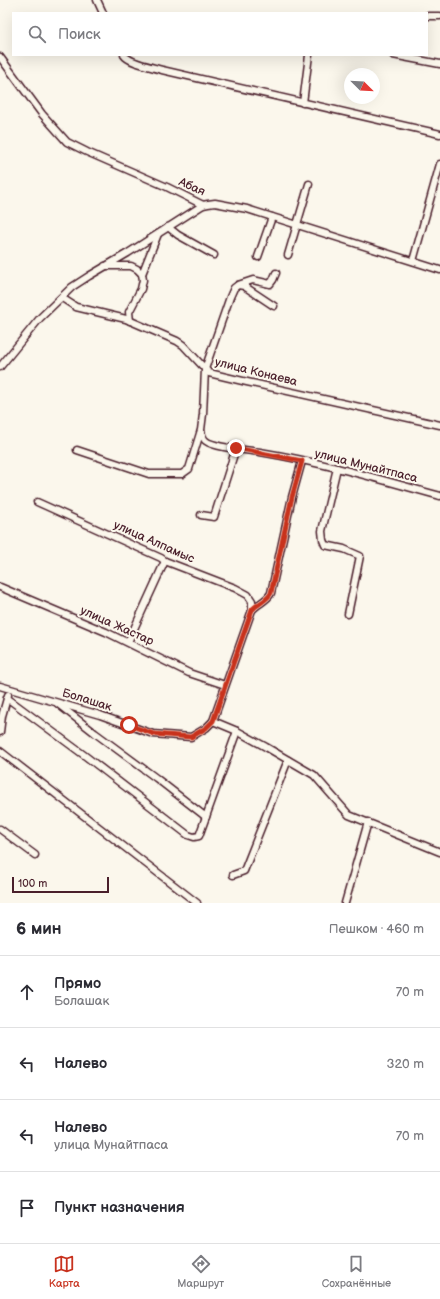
<!DOCTYPE html>
<html lang="ru">
<meta charset="utf-8">
<style>
body{margin:0;font-family:"Balsamiq Sans",sans-serif;background:#f7f7f7;color:#2b2b33}
.compass{position:absolute;left:344px;top:68px;width:36px;height:36px;border-radius:50%;background:#fff;box-shadow:0 4px 16px #0002;rotate:114deg}
.scale{position:absolute;left:12px;bottom:10px;width:97px;box-sizing:border-box;padding-left:4px;border:2px solid #4a1f2b;border-top:0;font-size:11px;line-height:14px;white-space:nowrap;color:#4a1f2b;-webkit-text-stroke:3px #fbf7ec;paint-order:stroke}
.stop{position:absolute;width:12px;height:12px;margin:-9px;border:3px solid #c8321e;border-radius:50%;background:#fff}
.stop.end{background:#c8321e;border-color:#fff;box-shadow:0 1px 4px #0008}
.list{margin:0;padding:0;list-style:none}
h2{display:flex;justify-content:space-between;align-items:center;height:52px;margin:0;padding:0 16px;font-size:17px}
h2 small{font-size:13px;font-weight:400;color:#7c7c81}
.list li{display:grid;grid-template-columns:26px 1fr auto;gap:12px;align-items:center;box-sizing:border-box;height:72px;padding:0 16px;border-top:1px solid #e1e1e2}
.list b{display:block;font-size:15px;white-space:nowrap}
.list p{margin:0;font-size:13px;white-space:nowrap;color:#7c7c81}
.list em{font-size:13px;font-style:normal;color:#7c7c81}
.icon{flex:none;width:22px;height:22px;fill:none;stroke:currentColor;stroke-width:2;stroke-linecap:round;stroke-linejoin:round}
.map{position:relative;flex:none;width:440px;height:903px;overflow:hidden}
.search{position:absolute;background:#fff;box-shadow:0 4px 16px #0002;left:12px;right:12px;top:12px;height:44px;display:flex;align-items:center;gap:10px;box-sizing:border-box;padding:0 14px;border-radius:0px;color:#7c7c81;font-size:15px}
.sheet{height:340px;background:#fff}
nav{display:flex;justify-content:space-around;align-items:center;box-sizing:border-box;height:56px;border-top:1px solid #e1e1e2;background:#fff;font-size:11px;color:#7c7c81}
nav a{display:grid;justify-items:center;gap:2px}
nav .on{color:#c8321e}
.map>svg:first-child{display:block}
</style>
<div class="map">
<svg width="440" height="903" viewBox="0 0 440 903">
<rect width="100%" height="100%" fill="#fbf7ec"/>
<filter id="ink" filterUnits="userSpaceOnUse"><feTurbulence type="fractalNoise" baseFrequency=".025" numOctaves="2"/><feDisplacementMap in="SourceGraphic" scale="8" xChannelSelector="R" yChannelSelector="G"/><feConvolveMatrix kernelMatrix="1 2 1 2 8 2 1 2 1" color-interpolation-filters="sRGB"/></filter>
<g filter="url(#ink)">
<g fill="none" stroke-linecap="round" stroke-linejoin="round">
<g stroke="#4a1f2b" stroke-width="9">
<g id="minor">
<path d="M97 0 103 13"/>
<path d="M427 16H440"/>
<path d="M124 55C129 63 153 67 162 70L440 134"/>
<path d="M393 55 440 64"/>
<path d="M0 57 42 114 67 142 87 152 167 187 203 205"/>
<path d="M303 103 309 55"/>
<path d="M168 227 178 235 214 255"/>
<path d="M288 255 309 184"/>
<path d="M258 257 272 217"/>
<path d="M413 261 440 164"/>
<path d="M105 266H131L137 269 142 274 143 280 141 289 129 312 130 321"/>
<path d="M142 274 158 234"/>
<path d="M238 285 253 280 270 284 273 280 276 273"/>
<path d="M62 298 76 307 126 319 177 341 183 345 209 373 247 382 440 425"/>
<path d="M0 367 40 318 72 287 89 276 128 253 203 205 208 204 215 203 247 209 440 270"/>
<path d="M201 431C202 435 203 439 206 441 215 448 248 450 260 452 321 462 380 479 440 496"/>
<path d="M77 450 149 474H182L189 469 201 430 203 414 205 369 230 297 234 288 238 285 244 286 274 306"/>
<path d="M337 468 322 531 323 540 325 545 344 549 360 556 348 614"/>
<path d="M37 502 161 558 165 561 235 588 248 595 252 601V610"/>
<path d="M201 515 214 517 236 448"/>
<path d="M0 587 106 632 189 673 225 685"/>
<path d="M128 642 165 561"/>
<path d="M0 686 100 715 153 734 191 737 206 728 213 721 252 610C258 603 267 601 271 593L292 497 302 461"/>
<path d="M7 698 84 755 188 835 194 837 199 836 237 731"/>
<path d="M58 704 95 733 156 778 206 817"/>
<path d="M213 721 237 731 266 747 314 775 349 815 440 852"/>
<path d="M0 732 2 716 8 695"/>
<path d="M0 751 197 903"/>
<path d="M0 829 35 855"/>
<path d="M233 875 244 871 288 760"/>
<path d="M345 903 368 822"/>
</g>
</g>
<use href="#minor" stroke="#fbf7ec" stroke-width="6"/>
</g>
</g>
<g fill="none" stroke-linecap="round" stroke-linejoin="round" filter="url(#ink)">
<path stroke="#c8321e" stroke-width="5" d="M129 725 154 734 191 737 206 728 213 721 252 610C258 603 267 601 271 593L292 497 302 461 236 448"/>
</g>
<g text-anchor="middle" dominant-baseline="central" stroke-width="4" stroke-linejoin="round" paint-order="stroke">
<g font-size="12" fill="#4a1f2b" stroke="#fbf7ec">
<text transform="translate(192 187) rotate(24)">Абая</text>
<text transform="translate(256 372) rotate(14)">улица Конаева</text>
<text transform="translate(366 466) rotate(14)">улица Мунайтпаса</text>
<text transform="translate(154 542) rotate(24)">улица Алпамыс</text>
<text transform="translate(117 626) rotate(24)">улица Жастар</text>
<text transform="translate(87 700) rotate(17)">Болашак</text>
</g>
</g>
</svg>
<svg class="compass" viewBox="-18 -18 36 36"><path d="M0-13l5 13h-10z" fill="#e53935"/><path d="M0 13l5-13h-10z" fill="#7c7c81"/></svg>
<div class="scale">100 m</div>
<div class="stop" style="left:129px;top:725px"></div>
<div class="stop end" style="left:236px;top:448px"></div>
<div class="search"><svg class="icon" aria-label="search" viewBox="0 0 24 24"><circle cx="10" cy="10" r="6"/><path d="M15 15l6 6"/></svg>Поиск</div>
</div>
<section class="sheet">
<h2>6 мин<small>Пешком · 460 m</small></h2>
<ul class="list">
<li><svg class="icon" aria-label="ahead" viewBox="0 0 24 24"><path d="M12 20V5M6 11l6-6 6 6"/></svg><div><b>Прямо</b><p>Болашак</p></div><em>70 m</em></li>
<li><svg class="icon" aria-label="left" viewBox="0 0 24 24"><path d="M17 20v-9H6M10 6l-5 5 5 5"/></svg><div><b>Налево</b></div><em>320 m</em></li>
<li><svg class="icon" aria-label="left" viewBox="0 0 24 24"><path d="M17 20v-9H6M10 6l-5 5 5 5"/></svg><div><b>Налево</b><p>улица Мунайтпаса</p></div><em>70 m</em></li>
<li><svg class="icon" aria-label="arrive" viewBox="0 0 24 24"><path d="M6 21V4h12l-3 4 3 4H6"/></svg><div><b>Пункт назначения</b></div></li>
</ul>
</section>
<nav>
<a class="on"><svg class="icon" aria-label="map" viewBox="0 0 24 24"><path d="M3 6l6-2 6 2 6-2v14l-6 2-6-2-6 2zM9 4v14M15 6v14"/></svg>Карта</a>
<a><svg class="icon" aria-label="directions" viewBox="0 0 24 24"><path d="M12 3l9 9-9 9-9-9zM9 14v-3h6M13 9l2 2-2 2"/></svg>Маршрут</a>
<a><svg class="icon" aria-label="saved" viewBox="0 0 24 24"><path d="M7 4h10v16l-5-4-5 4z"/></svg>Сохранённые</a>
</nav>
